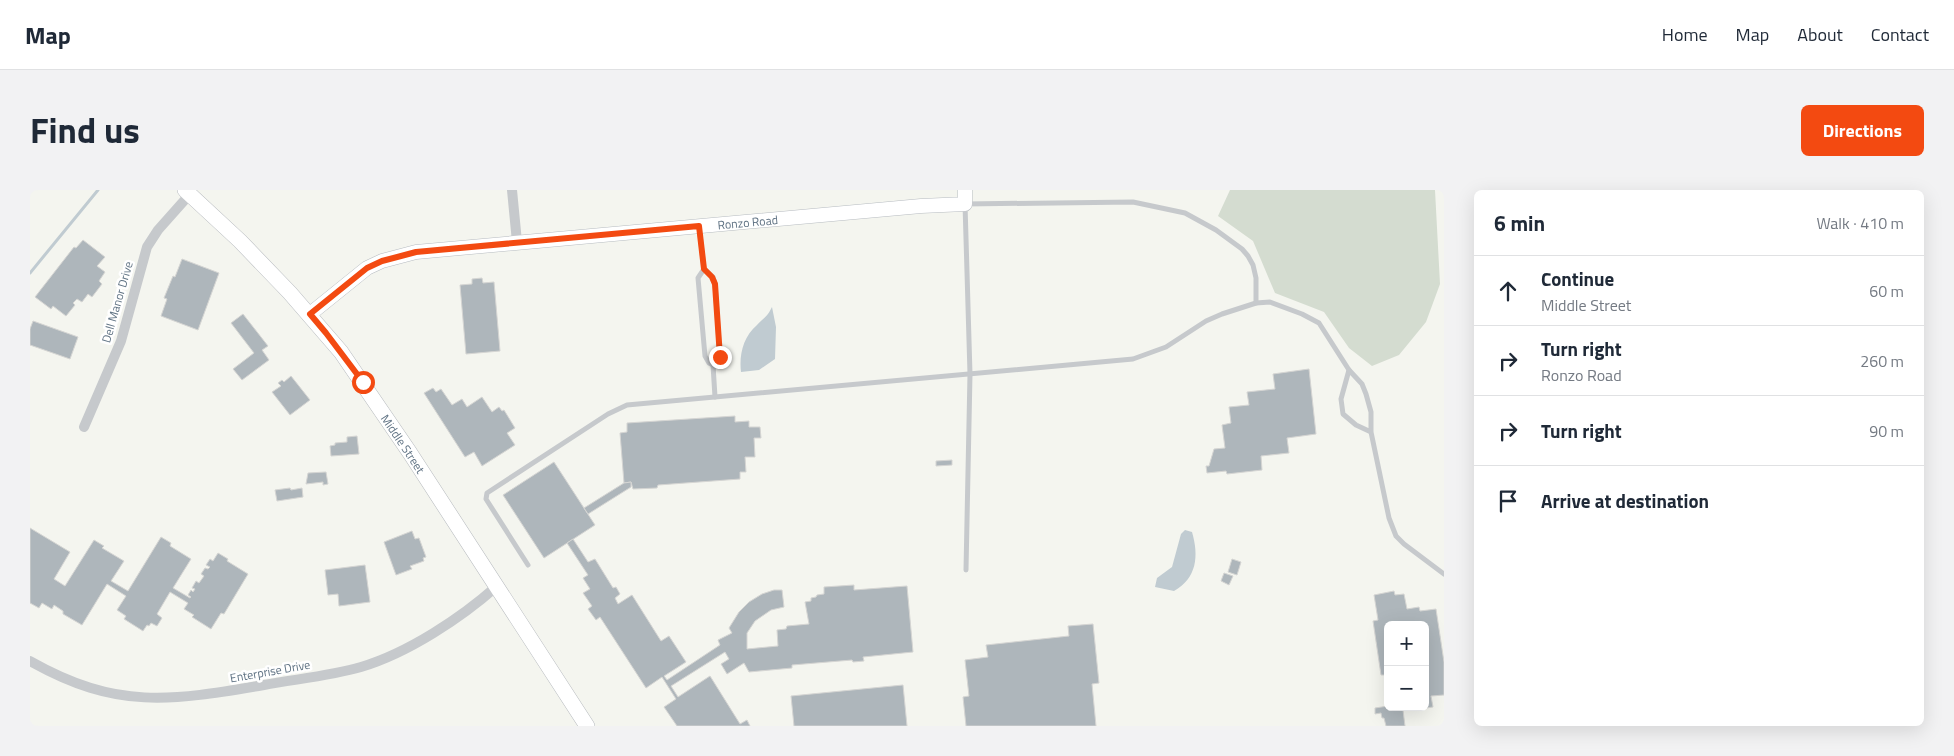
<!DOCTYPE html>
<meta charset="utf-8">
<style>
body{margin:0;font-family:"Titillium Web",sans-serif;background:#f2f2f3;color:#1f2937}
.controls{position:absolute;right:15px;bottom:15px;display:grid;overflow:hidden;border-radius:8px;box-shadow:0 5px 20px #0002}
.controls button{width:45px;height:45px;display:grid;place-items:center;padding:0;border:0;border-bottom:1px solid #e0e1e3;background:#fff;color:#1f2937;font:25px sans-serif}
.stop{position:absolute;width:15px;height:15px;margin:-11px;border:4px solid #f34a11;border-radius:50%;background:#fff}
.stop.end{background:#f34a11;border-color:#fff;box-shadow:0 1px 5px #0008}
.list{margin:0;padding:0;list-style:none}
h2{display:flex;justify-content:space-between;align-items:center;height:65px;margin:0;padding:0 20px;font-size:21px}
h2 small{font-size:16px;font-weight:400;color:#747a83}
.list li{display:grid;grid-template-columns:32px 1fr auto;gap:15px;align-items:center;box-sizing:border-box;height:70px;padding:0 20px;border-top:1px solid #e0e1e3}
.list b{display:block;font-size:19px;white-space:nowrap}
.list p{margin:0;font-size:16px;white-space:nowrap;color:#747a83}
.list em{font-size:16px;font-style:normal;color:#747a83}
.icon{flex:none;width:28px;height:28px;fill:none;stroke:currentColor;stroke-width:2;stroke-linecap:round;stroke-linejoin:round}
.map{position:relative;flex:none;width:1414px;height:536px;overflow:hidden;border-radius:8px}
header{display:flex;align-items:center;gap:30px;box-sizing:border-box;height:70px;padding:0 25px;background:#fff;border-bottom:1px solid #e0e1e3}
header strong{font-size:24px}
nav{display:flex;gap:28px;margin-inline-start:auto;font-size:18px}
.intro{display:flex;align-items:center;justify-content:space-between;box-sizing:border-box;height:120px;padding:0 30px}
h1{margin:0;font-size:35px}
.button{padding:12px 22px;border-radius:8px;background:#f34a11;color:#fff;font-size:18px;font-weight:700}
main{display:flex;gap:30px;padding:0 30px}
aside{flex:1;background:#fff;border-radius:8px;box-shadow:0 5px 20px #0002}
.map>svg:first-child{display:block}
</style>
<header>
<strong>Map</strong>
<nav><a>Home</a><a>Map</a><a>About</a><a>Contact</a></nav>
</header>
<div class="intro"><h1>Find us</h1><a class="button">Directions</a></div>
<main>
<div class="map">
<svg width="1414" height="536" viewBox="0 0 1414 536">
<rect width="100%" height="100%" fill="#f4f5ef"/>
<path fill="#d4dcd0" d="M1200 0H1405L1410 94 1396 132 1369 165 1342 176 1319 158 1294 122 1245 103 1223 51 1188 26Z"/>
<g fill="#c0cbd1">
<path d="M742 117 746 137 745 169 729 180 711 182C709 165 713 147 727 135 735 127 737 127 742 117Z"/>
<path d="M1155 340 1162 342C1169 366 1167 388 1144 401L1125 397 1127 388 1142 377 1151 344Z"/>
</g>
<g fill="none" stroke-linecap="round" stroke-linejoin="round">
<path stroke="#c0cbd1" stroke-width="3" d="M0 83 68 0"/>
</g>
<g fill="#aeb6bb" stroke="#d5d5d3">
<path d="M53 50 75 67 67 76 75 82 69 91 72 94 62 107 58 104 52 112 47 109 43 113 45 115 36 126 23 116 21 119 5 107 44 57 46 58Z"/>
<path d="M152 69 189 83 168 140 131 126 137 109 134 108 143 86 145 87Z"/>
<path d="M452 88 453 93 464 92 470 161 436 164 430 95 442 94V89Z"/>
<path d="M213 124 238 156 232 160 239 170 212 190 203 179 224 163 201 133Z"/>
<path d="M3 131 48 147 40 169 0 155V139Z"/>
<path d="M1279 179 1286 244 1257 248 1259 263 1231 266 1232 280 1197 284 1196 281 1177 283 1176 276H1179L1184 259 1195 258 1192 235 1201 233 1199 217 1219 215 1217 202 1245 199 1243 184Z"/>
<path d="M261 186 280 210 260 225 242 202 251 196 248 193 252 190 254 192Z"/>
<path d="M403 198 406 202 411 199 422 215 432 209 437 217 452 207 462 222 469 217 472 221 474 220 485 238 477 243 485 255 452 276 444 262 435 267 394 203Z"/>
<path d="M705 226V232L719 231V237H730L731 248H724L725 267H715L716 282H710V289L628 295 627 298 603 299 601 292 594 293 590 243 597 242V233Z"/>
<path d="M327 246 329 264 301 266 300 256 305 255V253L317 252V247Z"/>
<path d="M922 270V275L906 276V271Z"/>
<path d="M524 272 565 335 514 368 473 305Z"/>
<path d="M296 282 298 294 293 295V292L276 294 278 283Z"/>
<path d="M601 292V297L558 324 554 318 594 293Z"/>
<path d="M260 298 261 300 272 298 273 307 247 311 245 300Z"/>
<path d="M0 338 40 362 24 389 35 396 64 350 74 356 72 358 94 371 81 391 98 401 131 347 141 353 140 356 161 369 143 398 160 408 161 407 158 405 161 400 163 402 165 399 162 398 166 391 169 393 174 386 171 384 175 378 178 379 180 377 176 375 180 369 183 371 188 363 198 369 197 371 218 384 194 424 191 423 181 439 162 427 164 425 154 419 158 413 140 402 127 424 132 428 127 436 121 433 119 436 117 435 113 441 94 429 96 426 87 420 96 406 77 394 52 435 33 424V421L24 415 22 419 12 413 9 418 0 413Z"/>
<path d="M382 341 385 349 389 348 396 367 393 368 394 371 380 376 382 379 366 385 354 352Z"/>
<path d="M543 349 558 372 565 369 583 398 586 397 590 404 585 408 588 414 602 405 631 451 639 446 656 472 634 486 637 490 690 455 688 450 702 443 699 438 709 422 719 412 732 404 744 400H752L754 417 741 420 725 431 717 443V459L748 456 747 440 756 439 757 436 779 434 775 412 781 411V408L786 407 787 405 794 404V397L824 395V400L877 396 883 462 833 467 834 471 823 472 822 470 762 475V478L719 482 714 473 697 484 691 474 699 469 695 462 641 496 648 507 680 486 710 534 717 530 720 536H647L634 517 646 509 632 487 616 498 570 427 566 430 558 419 562 416 553 403 560 399 553 388 558 385 537 353Z"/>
<path d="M1202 369 1211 372 1207 385 1198 382Z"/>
<path d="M335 375 340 412 309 416 308 404 298 405 295 380Z"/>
<path d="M1194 383 1203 386 1199 395 1191 391Z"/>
<path d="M1364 401 1365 405 1374 404 1377 419 1389 417 1390 421 1406 419 1414 472V505L1401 506 1403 517 1389 519V517H1395V435H1358V501L1355 485H1351L1343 431 1348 430 1344 405Z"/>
<path d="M1063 434 1069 493 1062 494 1066 536H936L933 507 939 506 935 470 958 467 956 455 1039 446 1038 436Z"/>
<path d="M873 495 877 536H764L761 506Z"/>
<path d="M1358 516 1376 517 1373 520 1375 536H1356L1354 528H1352L1351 523 1345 524V518Z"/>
</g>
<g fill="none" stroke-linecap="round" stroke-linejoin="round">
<g stroke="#b7bcc1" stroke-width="15">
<g id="secondary">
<path id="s1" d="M280 124 337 78 352 71 386 62 891 16 935 14V0"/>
</g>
</g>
<g stroke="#b6babe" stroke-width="16">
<g id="primary">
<path id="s2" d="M155 0 210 51 260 103 311 162 380 263 557 536"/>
</g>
</g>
<g stroke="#c6c9cc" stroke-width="5">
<path d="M669 36 674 79 683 87 685 94 690 167 683 175 685 207"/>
<path d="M674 79 668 88 675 166 679 173 683 175"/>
<path d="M1341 242 1326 235 1313 224 1311 209 1319 180 1332 194 1336 204 1341 222V242L1359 328 1366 346 1374 354 1414 384"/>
<path d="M498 375 456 309 457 303 578 224 597 215 1103 169 1136 157 1176 131 1192 124 1226 113 1240 112 1272 124 1289 133 1319 180"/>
<path d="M936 380 940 184 935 14 1103 12 1155 23 1186 40 1212 59 1218 66 1223 75 1226 88V113"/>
</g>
<g stroke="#c6c9cc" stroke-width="10">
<path d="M482 0 487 52"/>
<path d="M54 237 91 151 117 57 128 40 160 4"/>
<path d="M0 471C87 520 140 511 234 495 266 489 300 486 331 477 378 463 431 428 467 396"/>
</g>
<use href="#secondary" stroke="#fff" stroke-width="14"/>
<use href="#primary" stroke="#fff" stroke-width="15"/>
</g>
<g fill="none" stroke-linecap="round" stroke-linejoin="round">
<path stroke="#f34a11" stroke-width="6" d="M333 192 296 143 280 124 337 78 352 71 386 62 669 36 674 79 682 87 685 94 690 167"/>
</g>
<g text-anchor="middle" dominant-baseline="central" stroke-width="5" stroke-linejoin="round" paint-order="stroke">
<g font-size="12" fill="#607384" stroke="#fff">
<text stroke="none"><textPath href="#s1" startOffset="458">Ronzo Road</textPath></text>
<text transform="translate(87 112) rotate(-74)">Dell Manor Drive</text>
<text stroke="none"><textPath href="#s2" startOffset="336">Middle Street</textPath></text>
<text transform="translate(240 481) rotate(-10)">Enterprise Drive</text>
</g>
</g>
</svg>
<div class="controls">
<button>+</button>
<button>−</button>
</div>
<div class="stop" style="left:333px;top:192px"></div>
<div class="stop end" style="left:690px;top:167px"></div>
</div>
<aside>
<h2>6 min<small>Walk · 410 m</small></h2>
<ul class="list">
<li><svg class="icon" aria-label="ahead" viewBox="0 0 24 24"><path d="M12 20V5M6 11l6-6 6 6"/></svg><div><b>Continue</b><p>Middle Street</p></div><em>60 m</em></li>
<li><svg class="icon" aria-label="right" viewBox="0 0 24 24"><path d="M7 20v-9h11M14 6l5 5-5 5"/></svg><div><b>Turn right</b><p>Ronzo Road</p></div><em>260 m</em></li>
<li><svg class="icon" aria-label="right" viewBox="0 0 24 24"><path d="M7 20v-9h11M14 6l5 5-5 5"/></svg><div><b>Turn right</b></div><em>90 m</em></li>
<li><svg class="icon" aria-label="arrive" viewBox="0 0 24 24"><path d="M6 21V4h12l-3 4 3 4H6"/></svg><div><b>Arrive at destination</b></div></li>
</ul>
</aside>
</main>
